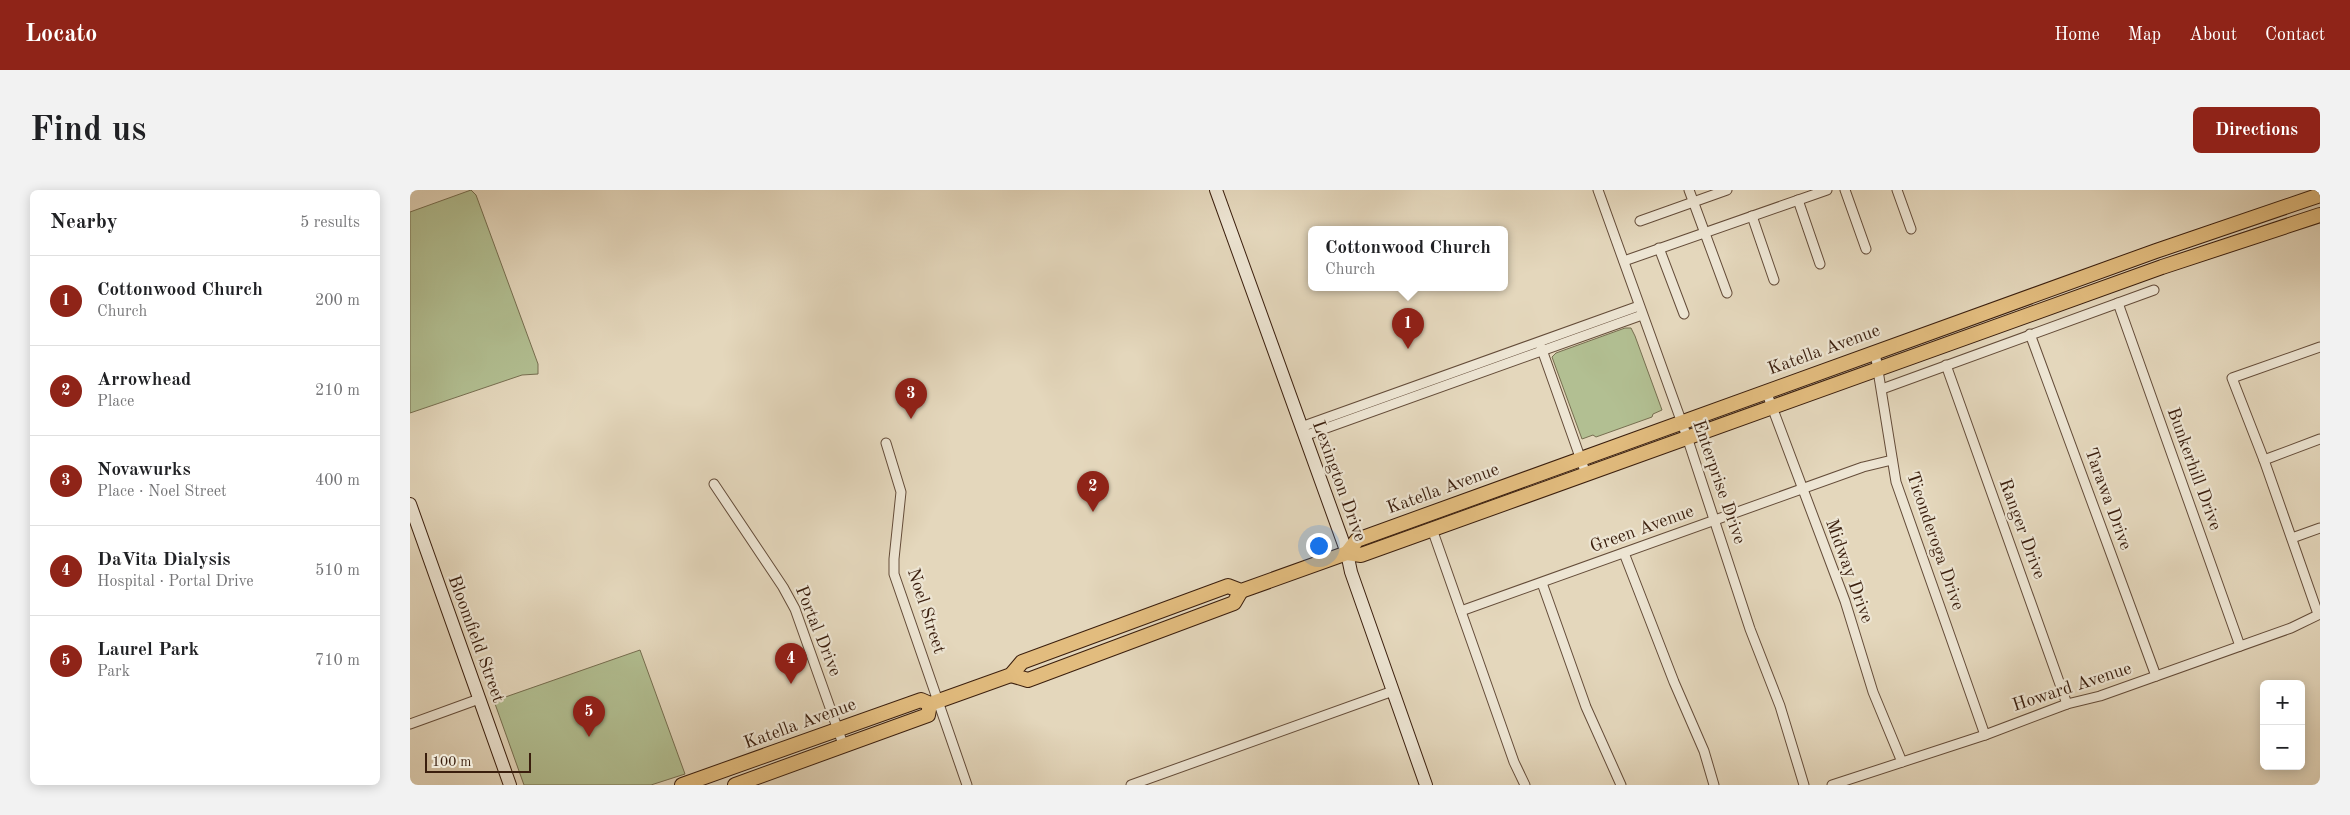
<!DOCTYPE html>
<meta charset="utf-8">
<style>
body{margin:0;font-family:"Old Standard TT",serif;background:#f2f2f2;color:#202124}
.controls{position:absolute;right:15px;bottom:15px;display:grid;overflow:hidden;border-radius:8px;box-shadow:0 2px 12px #0003}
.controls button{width:45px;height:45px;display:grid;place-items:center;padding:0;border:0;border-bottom:1px solid #e0e0e0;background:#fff;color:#202124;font:25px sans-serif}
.scale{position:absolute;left:15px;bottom:12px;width:106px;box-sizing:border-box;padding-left:5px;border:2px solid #3a1e0d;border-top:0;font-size:14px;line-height:18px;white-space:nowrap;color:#3a1e0d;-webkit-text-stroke:4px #ede5d3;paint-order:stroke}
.you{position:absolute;left:908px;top:355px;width:18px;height:18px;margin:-12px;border:4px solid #fff;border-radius:50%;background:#1a73e8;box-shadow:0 0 0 8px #1a73e833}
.badge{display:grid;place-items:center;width:32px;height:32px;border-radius:50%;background:#8f2418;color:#fff;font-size:16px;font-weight:700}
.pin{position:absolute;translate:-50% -41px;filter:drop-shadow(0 1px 2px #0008)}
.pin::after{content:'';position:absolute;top:26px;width:18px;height:15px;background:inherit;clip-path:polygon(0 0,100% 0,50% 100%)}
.popup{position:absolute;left:898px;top:36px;width:200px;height:65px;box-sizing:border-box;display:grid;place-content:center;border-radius:8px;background:#fff;filter:drop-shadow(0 1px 4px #0005);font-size:16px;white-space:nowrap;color:#757577}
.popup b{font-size:19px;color:#202124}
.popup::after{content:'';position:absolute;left:50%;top:100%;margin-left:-10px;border:10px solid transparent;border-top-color:#fff}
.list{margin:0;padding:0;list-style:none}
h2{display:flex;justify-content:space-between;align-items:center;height:65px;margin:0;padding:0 20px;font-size:21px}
h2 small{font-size:16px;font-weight:400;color:#757577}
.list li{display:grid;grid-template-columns:32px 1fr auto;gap:15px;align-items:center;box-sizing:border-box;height:90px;padding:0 20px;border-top:1px solid #e0e0e0}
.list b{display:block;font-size:19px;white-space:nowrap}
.list p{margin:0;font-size:16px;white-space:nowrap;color:#757577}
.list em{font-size:16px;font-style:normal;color:#757577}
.map{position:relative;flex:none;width:1910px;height:595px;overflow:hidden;border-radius:8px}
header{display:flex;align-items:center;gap:30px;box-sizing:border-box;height:70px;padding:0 25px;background:#8f2418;color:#fff}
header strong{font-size:24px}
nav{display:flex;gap:28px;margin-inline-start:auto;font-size:18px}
.intro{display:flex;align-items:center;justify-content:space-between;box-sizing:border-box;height:120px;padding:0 30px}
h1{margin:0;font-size:35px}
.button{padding:12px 22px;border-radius:8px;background:#8f2418;color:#fff;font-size:18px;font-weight:700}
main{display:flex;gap:30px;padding:0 30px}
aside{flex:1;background:#fff;border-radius:8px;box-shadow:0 2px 12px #0003}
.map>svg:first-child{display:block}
</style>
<header>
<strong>Locato</strong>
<nav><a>Home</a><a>Map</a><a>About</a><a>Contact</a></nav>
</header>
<div class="intro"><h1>Find us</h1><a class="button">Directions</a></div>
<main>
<aside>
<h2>Nearby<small>5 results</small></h2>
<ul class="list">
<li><span class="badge">1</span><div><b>Cottonwood Church</b><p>Church</p></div><em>200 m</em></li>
<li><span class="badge">2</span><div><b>Arrowhead</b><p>Place</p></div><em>210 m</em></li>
<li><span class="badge">3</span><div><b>Novawurks</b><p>Place · Noel Street</p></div><em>400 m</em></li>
<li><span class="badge">4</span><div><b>DaVita Dialysis</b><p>Hospital · Portal Drive</p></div><em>510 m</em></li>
<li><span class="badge">5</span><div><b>Laurel Park</b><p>Park</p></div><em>710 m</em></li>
</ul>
</aside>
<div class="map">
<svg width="1910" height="595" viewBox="0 0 1910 595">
<rect width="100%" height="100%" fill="#e4d7bc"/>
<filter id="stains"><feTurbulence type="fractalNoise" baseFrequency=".004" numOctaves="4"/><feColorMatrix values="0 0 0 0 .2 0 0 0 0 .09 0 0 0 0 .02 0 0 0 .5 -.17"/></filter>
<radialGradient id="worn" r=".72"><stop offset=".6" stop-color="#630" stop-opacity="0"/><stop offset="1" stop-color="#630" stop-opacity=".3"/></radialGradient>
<g fill="#b2bf92" stroke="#766e50">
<path d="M61 0 66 5 128 174V184L112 185 0 223V22Z"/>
<path d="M1215 138H1221L1225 146 1252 220 1243 224 1242 227 1186 247 1183 245 1172 249 1142 167 1146 163Z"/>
<path d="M230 460 275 584 241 595H114L84 511Z"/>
</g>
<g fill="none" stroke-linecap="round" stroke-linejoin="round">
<g stroke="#644c39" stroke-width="11">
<g id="street">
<path d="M1188 0 1277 247 1340 439 1370 516 1394 595"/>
<path d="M1279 0 1317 103"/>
<path d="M1435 0 1456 59"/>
<path d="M1487 0 1501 39"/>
<path d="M1388 10 1410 74"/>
<path d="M1342 26 1364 90"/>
<path d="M1230 31 1317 0"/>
<path d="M1249 58 1274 124"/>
<path d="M1214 71 1417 0"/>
<path d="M1708 113 1830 456"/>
<path d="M1620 144 1746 486"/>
<path d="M1131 157 1176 284"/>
<path d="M1465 162 1486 292 1575 545"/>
<path d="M1536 175 1657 514"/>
<path d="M1472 199 1744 100"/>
<path d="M1356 201 1435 411 1463 502 1492 572"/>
<path d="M891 237 1229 116"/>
<path d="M894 246 1232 125"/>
<path d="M476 253 491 302 484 369V384L557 595"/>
<path d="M1854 270 1910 249"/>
<path d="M304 294 373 397 385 419 434 557"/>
<path d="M1022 339 1104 572 1115 595"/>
<path d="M1882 348 1910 338"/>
<path d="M1214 363 1264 492 1294 561 1304 595"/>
<path d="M1132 393 1176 517 1211 595"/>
<path d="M1051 421 1453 277 1482 270"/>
<path d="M1908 424 1854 270 1822 188 1910 157"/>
<path d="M0 534 69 509"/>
<path d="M721 595 983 501"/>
<path d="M1422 595 1575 545 1657 514 1690 506 1881 438 1910 424"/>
</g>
</g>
<g stroke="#3a1e0d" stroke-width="14">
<g id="secondary">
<path d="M806 0 937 363 941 382 1016 595"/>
<path d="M0 314 100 595"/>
</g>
</g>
<g stroke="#3a1e0d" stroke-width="16">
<g id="primary">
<path d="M937 363 947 350 1746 61 1910 5"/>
<path d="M601 485 618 490 824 413 831 401"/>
<path d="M272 595 511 510 520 514 601 485 612 472 818 396 831 401 937 363 951 365 1752 77 1910 25"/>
<path d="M325 595 518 525 520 514"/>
</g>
</g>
<use href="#street" stroke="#ede5d3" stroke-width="9"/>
<use href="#secondary" stroke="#ede5d3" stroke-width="12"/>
<use href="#primary" stroke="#e2bc7e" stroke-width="14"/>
</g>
<g text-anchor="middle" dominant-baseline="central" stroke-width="4.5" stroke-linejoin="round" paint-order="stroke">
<g font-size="18" fill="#3a1e0d" stroke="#ede5d3">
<text transform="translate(1414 160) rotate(-20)">Katella Avenue</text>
<text transform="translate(1784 279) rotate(70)">Bunkerhill Drive</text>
<text transform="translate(929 291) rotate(70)">Lexington Drive</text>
<text transform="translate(1309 292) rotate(71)">Enterprise Drive</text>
<text transform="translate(1033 299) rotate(-20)">Katella Avenue</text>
<text transform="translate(1698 309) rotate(70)">Tarawa Drive</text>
<text transform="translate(1232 339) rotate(-20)">Green Avenue</text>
<text transform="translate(1612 339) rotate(70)">Ranger Drive</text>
<text transform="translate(1525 351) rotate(71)">Ticonderoga Drive</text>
<text transform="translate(1439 381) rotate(70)">Midway Drive</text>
<text transform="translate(516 421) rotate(72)">Noel Street</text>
<text transform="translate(408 441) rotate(68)">Portal Drive</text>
<text transform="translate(66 449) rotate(70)">Bloomfield Street</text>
<text transform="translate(1662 497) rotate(-18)">Howard Avenue</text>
<text transform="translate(390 534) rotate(-20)">Katella Avenue</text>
</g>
</g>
<rect width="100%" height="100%" filter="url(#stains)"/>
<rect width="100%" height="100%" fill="url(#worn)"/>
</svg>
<div class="controls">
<button>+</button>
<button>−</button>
</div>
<div class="scale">100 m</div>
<div class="you"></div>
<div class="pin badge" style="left:998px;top:159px">1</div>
<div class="popup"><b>Cottonwood Church</b>Church</div>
<div class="pin badge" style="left:683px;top:322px">2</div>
<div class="pin badge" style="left:501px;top:229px">3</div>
<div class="pin badge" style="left:381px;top:494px">4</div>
<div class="pin badge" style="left:179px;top:547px">5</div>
</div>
</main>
